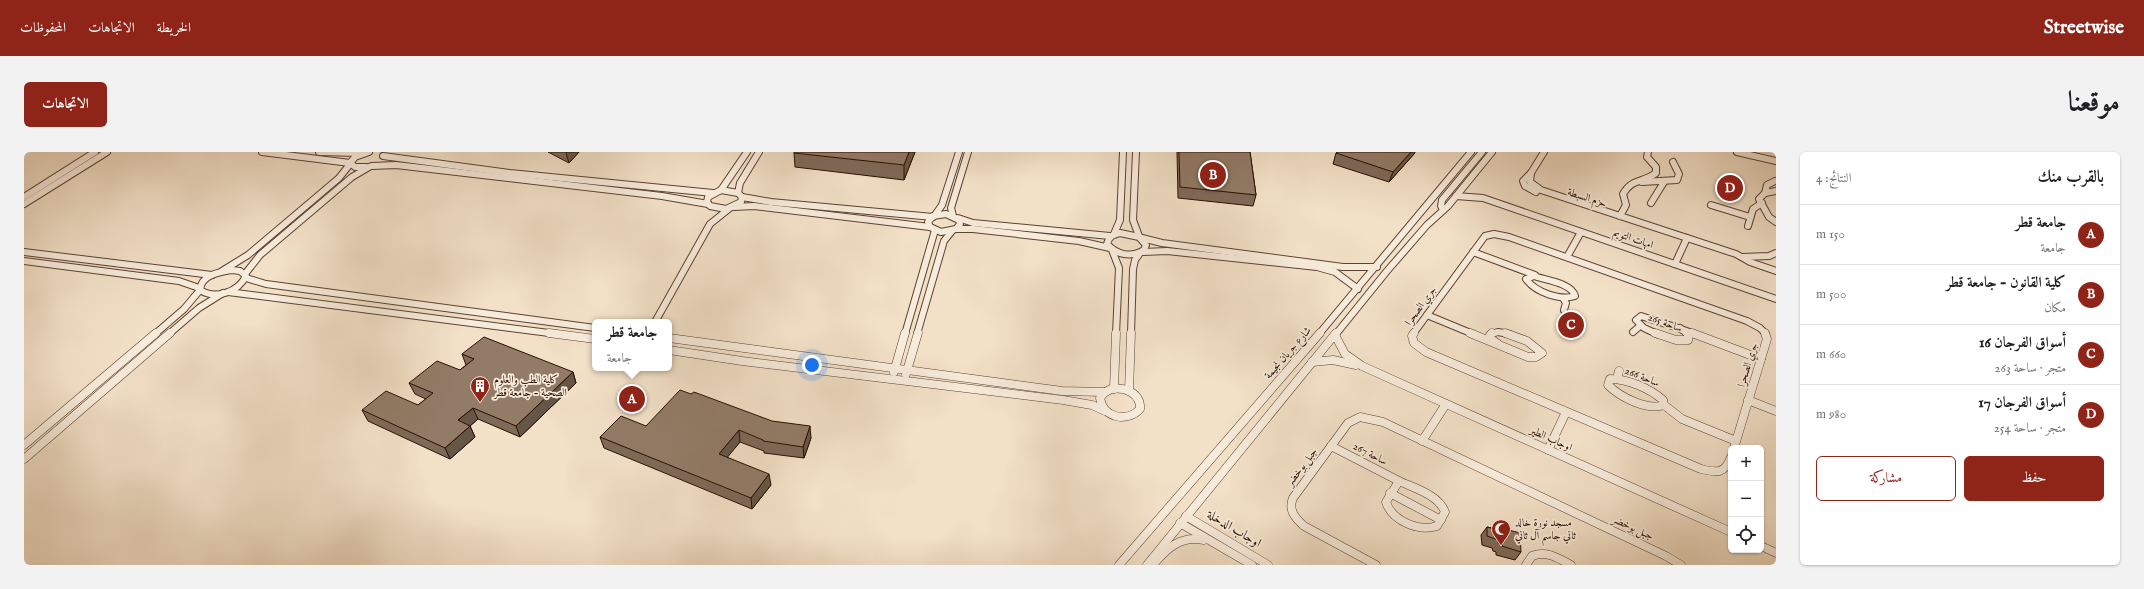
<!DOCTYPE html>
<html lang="ar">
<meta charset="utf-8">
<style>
body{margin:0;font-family:"IM FELL English",Amiri,serif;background:#f2f2f2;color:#202124;direction:rtl}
.controls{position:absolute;right:12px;bottom:12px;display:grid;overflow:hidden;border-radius:6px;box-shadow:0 1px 3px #0004}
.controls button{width:36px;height:36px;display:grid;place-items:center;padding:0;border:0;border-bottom:1px solid #e0e0e0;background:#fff;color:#202124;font:20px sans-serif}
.you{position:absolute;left:788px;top:213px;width:14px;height:14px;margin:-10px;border:3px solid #fff;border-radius:50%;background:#1a73e8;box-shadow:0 0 0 6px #1a73e833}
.badge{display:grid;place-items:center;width:26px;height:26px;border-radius:50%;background:#8f2418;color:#fff;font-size:13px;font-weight:700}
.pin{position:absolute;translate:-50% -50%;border:2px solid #fff;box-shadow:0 1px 4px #0006}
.popup{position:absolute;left:568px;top:167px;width:80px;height:52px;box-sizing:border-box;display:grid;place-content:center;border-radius:6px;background:#fff;filter:drop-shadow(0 1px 3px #0005);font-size:13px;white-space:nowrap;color:#757577}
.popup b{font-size:15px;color:#202124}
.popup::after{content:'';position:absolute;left:50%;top:100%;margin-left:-8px;border:8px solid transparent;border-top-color:#fff}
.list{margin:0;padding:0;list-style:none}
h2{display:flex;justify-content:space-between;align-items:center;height:52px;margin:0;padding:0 16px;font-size:17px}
h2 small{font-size:13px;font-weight:400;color:#757577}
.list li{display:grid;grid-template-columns:26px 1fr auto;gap:12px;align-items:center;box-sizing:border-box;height:60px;padding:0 16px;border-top:1px solid #e0e0e0}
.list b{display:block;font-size:15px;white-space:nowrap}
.list p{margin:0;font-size:13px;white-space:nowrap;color:#757577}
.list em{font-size:13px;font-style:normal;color:#757577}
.actions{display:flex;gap:8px;padding:12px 16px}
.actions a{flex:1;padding:9px 0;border:1px solid #8f2418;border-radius:6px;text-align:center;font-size:14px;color:#8f2418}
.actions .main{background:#8f2418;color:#fff}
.icon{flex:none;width:22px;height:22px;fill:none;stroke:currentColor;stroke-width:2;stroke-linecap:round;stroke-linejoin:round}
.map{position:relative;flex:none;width:1752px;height:413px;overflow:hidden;direction:ltr;border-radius:6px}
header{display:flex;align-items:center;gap:24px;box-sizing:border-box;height:56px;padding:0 20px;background:#8f2418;color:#fff}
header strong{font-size:19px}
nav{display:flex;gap:22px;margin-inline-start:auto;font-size:14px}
.intro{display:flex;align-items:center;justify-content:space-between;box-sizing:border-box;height:96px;padding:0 24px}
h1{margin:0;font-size:28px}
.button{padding:10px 18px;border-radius:6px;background:#8f2418;color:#fff;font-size:14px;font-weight:700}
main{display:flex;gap:24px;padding:0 24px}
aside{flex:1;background:#fff;border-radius:6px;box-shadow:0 1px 3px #0004}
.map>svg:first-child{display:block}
</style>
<header>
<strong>Streetwise</strong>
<nav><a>الخريطة</a><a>الاتجاهات</a><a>المحفوظات</a></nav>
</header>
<div class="intro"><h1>موقعنا</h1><a class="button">الاتجاهات</a></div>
<main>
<aside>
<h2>بالقرب منك<small>النتائج: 4</small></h2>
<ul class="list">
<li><span class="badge">A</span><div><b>جامعة قطر</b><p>جامعة</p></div><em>150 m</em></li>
<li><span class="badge">B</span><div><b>كلية القانون - جامعة قطر</b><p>مكان</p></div><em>500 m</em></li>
<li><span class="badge">C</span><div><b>أسواق الفرجان 16</b><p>متجر · ساحة 263</p></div><em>660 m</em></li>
<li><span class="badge">D</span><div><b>أسواق الفرجان 17</b><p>متجر · ساحة 254</p></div><em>980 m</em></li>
</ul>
<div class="actions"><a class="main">حفظ</a><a>مشاركة</a></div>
</aside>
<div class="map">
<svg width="1752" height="413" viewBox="0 0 1752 413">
<rect width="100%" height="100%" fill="#f2e0c7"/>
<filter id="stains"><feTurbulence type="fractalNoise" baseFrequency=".005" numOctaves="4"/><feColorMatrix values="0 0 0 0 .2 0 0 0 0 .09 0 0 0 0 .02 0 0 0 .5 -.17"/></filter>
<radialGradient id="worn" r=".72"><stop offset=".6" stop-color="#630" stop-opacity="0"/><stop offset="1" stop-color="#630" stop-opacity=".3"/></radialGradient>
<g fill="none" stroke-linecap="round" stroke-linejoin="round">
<g stroke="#5d4232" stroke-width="8">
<g id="street-far1">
<path d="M238 0 326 11"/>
<path d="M295 0 335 1"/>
<path d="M1112 0 1109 68 1115 84"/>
<path d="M1713 0 1752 9"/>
<path d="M359 4 486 21 689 41"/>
<path d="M348 14 372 13 638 44 684 52"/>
<path d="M342 15H331L326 11 331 5 345 0"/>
<path d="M1507 21 1506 30 1517 38 1712 102 1726 110 1752 119"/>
<path d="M1618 30 1653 28 1655 22 1649 10"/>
<path d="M697 38 714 41 718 45 717 50 702 57 686 54 683 50 684 45Z"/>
<path d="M697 38 723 0"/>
<path d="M1752 39 1741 41 1735 47 1745 65 1752 70"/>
<path d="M1512 40 1501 34 1499 29 1507 21 1520 0"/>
<path d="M714 41 716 31 735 0"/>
<path d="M1741 41 1743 33 1751 29"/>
<path d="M1432 44 1459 46 1752 147"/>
<path d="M0 45 71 0"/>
<path d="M718 45 747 50 909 65"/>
<path d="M1627 51 1640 30"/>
<path d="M0 52 83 0"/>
<path d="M1687 53 1726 65"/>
<path d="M710 55 730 54 906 75"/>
<path d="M1419 58 1417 54 1418 48 1458 0"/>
<path d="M922 62 935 68 936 72 932 77 917 80 906 75 904 70 909 64Z"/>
<path d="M911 63 918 53 935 0"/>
<path d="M929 64 927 56 944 0"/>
<path d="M1596 64 1602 53 1599 42C1608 26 1619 31 1632 21V15L1623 5 1624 0"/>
<path d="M934 66 949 71 1086 84"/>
<path d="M1724 74 1729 57 1738 51"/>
<path d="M932 77H949L1055 89 1086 96"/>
<path d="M1096 81 1115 85 1122 93 1120 98C1107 106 1093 103 1083 92 1085 84 1089 83 1096 81Z"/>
<path d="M1090 82 1096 68 1099 0"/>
<path d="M1118 86 1138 91 1319 115H1353"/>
<path d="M1088 98 1095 116 1092 182"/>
<path d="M0 100 188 123"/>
<path d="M1119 100 1143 99 1293 115 1311 120 1334 137"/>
<path d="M1449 100 1511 123"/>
<path d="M1543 105 1557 80"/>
<path d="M1718 105 1745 104 1752 101"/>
<path d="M0 109 155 129 175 136"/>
<path d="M1651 112 1663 86"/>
<path d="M208 118 216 119 222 124C214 140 192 148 176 138 177 123 195 120 208 118Z"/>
<path d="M198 119 224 103 315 26 326 12"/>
<path d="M221 122 236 103 328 25 345 15"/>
<path d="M1510 124C1521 128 1548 131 1551 144 1536 149 1511 140 1502 127Z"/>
<path d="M222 126 242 132 571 176"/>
<path d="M204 140 533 182"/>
<path d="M1539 146 1542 151 1540 158"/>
<path d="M1403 163 1449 182"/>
<path d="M631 170 686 72 706 56"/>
<path d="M1656 176 1657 177"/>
<path d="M1657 177 1671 182"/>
<path d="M1657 177 1664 182"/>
<path d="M1609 180 1616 174"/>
<path d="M131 182 160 157 176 138"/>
<path d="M145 182 175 156 199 141"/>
<path d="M881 182 911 78"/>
<path d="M893 182 920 89 928 79"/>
<path d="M1107 182 1109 117 1111 108 1116 101"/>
<path d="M1295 182 1447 0"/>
<path d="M1312 182 1363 119 1403 73 1424 54 1468 0"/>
<path d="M1389 182 1461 84 1470 82 1485 85 1723 169 1736 176 1742 182"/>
<path d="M1467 182 1474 180 1485 182"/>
<path d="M1633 182 1620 176 1612 168 1617 164 1657 177"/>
</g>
</g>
<g stroke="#5d4232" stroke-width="9">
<g id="street">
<path d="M525 181 571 187"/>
<path d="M1390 181 1388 184 1390 191 1402 200 1677 317C1693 321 1701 322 1707 305"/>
<path d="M1446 181 1504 205H1512L1518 201 1503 189 1481 181"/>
<path d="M1468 181 1466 183 1467 187 1474 192"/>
<path d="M1631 181 1652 188H1664L1665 183 1663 181"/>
<path d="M1668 181 1737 207"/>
<path d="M1311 183 1321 202 1338 214 1707 380"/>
<path d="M645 186 1038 239 1080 240"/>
<path d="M645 198 718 209 1039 248 1068 253 1081 259"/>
<path d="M1288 210 1309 208 1332 213"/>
<path d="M870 220 881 181"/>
<path d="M882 222 894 181"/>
<path d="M1586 227C1604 227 1625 236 1639 248L1640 253C1623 259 1596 245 1584 233Z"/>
<path d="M1593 227 1595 219"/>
<path d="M1087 237C1101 235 1117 241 1116 257 1103 271 1079 266 1076 246L1080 241Z"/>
<path d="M1090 237 1092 181"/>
<path d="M1105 239 1107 181"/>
<path d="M1724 248 1752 259"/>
<path d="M1640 253 1658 267 1712 289"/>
<path d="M1398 289 1422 252"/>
<path d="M0 293 132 181"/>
<path d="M1307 294 1375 329"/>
<path d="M1710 296 1743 187 1741 181"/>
<path d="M1524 298 1542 260"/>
<path d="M0 307 146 181"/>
<path d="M1375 329C1390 336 1415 343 1421 360L1413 374C1395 380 1368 369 1362 350Z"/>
<path d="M1366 341 1417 368"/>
<path d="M1162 364 1244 413"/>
<path d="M1156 371 1228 413"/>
<path d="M1737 394 1752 401"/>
<path d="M1095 413 1296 181"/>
<path d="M1123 413 1312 181"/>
<path d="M1129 413C1143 396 1157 383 1180 388"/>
<path d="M1352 413 1280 374C1271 366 1264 358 1269 346L1324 271 1336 265 1359 270 1642 404 1657 413"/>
<path d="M1502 413 1508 404C1522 398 1534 406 1547 413"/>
</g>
</g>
<use href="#street-far1" stroke="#f7ebdb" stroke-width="6"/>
<use href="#street" stroke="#f7ebdb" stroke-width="8"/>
</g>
<g fill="#7e6a59" stroke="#2b0e00">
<path d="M524 0H555L545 11Z"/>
<path d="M891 0 880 28 771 15 770 1Z"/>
<path d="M1153 0H1226L1232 43 1229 54 1154 46Z"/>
<path d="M1314 0H1391L1390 2 1365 30 1309 12 1312 1Z"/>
<path d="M438 202 549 220 552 231 496 285 454 267 446 274 451 285 426 307 344 269 338 258 394 253 402 247 391 242 385 231 436 218 442 213Z"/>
<path d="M667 242 787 286 780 306 740 301V299L716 290 703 305 747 333 728 357 580 296 576 285 622 274Z"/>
<path d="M1463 375 1473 377 1474 376 1497 400 1491 408 1472 403V400L1469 399 1468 396 1458 393 1457 383Z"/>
</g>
<g fill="#665648" stroke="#2b0e00">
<path d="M543 0H555L545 11 542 1Z"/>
<path d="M885 0H891L880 28V13Z"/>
<path d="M1387 0H1391L1390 2 1365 30 1369 20Z"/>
<path d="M549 220 552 231 496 285 492 274Z"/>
<path d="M449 256 454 267 439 280 434 268Z"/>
<path d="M446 274 451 285 426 307 421 296Z"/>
<path d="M786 274 787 286 780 306 779 295Z"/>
<path d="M715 278 716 290 697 313 695 302Z"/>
<path d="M745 322 747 333 728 357 727 346Z"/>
</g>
<g fill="#927b67" stroke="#2b0e00">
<path d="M770 0H885L880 13 770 1Z"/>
<path d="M1155 0H1226L1232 43 1156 35Z"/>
<path d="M1314 0H1387L1369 20 1312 1Z"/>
<path d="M460 185 549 220 492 274 449 256 434 268 446 274 421 296 338 258 362 239 394 253 409 241 385 231 413 209 436 218 450 207 438 202Z"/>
<path d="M656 238 667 242 670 240 748 269 786 274 779 295 739 289V288L715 278 695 302 745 322 727 346 576 285 597 264 622 274Z"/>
<path d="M1463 375 1474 378V376H1477L1496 381 1497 400 1478 394V392L1474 391V388L1463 384Z"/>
</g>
<defs>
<g id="building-pin" transform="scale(1)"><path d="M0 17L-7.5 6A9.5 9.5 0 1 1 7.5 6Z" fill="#8f2418" stroke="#f7ebdb"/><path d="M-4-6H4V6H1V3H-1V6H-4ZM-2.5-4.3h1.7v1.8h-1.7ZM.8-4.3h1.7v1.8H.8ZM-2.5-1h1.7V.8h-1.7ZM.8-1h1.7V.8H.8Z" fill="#fff"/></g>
<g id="mosque-pin" transform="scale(1)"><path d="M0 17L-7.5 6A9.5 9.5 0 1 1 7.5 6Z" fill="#8f2418" stroke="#f7ebdb"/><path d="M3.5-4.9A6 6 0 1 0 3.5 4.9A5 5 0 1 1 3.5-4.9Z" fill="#fff"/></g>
</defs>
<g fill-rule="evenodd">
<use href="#building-pin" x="456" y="234"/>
<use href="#mosque-pin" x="1477" y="377"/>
</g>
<g text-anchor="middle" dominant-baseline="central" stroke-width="3.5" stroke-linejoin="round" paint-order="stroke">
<g font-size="11" fill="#2b0e00" stroke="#f7ebdb">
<text transform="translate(1563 46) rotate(18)">حزم السبطة</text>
<text transform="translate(1609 87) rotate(19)">امهات التويم</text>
<text transform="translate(1397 154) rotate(-54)">جري الصحرا</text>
<text transform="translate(1641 171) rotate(20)">ساحة 265</text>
<text transform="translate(1264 201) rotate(-49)">شارع جريان نجيمة</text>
<text transform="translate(1724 213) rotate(-73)">جري الصحرا</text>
<text transform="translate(1618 225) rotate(22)">ساحة 266</text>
<text transform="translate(1527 287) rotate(24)">اوجاب الطير</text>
<text transform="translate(1346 302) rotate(27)">ساحة 267</text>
<text transform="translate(1278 315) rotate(-53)">جبل بوخضر</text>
<text transform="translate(1609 376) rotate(25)">جبل بوخضر</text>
</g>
<g font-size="11" fill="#2b0e00" stroke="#f7ebdb" text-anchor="start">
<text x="470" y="228">كلية الطب والعلوم<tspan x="470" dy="13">الصحية - جامعة قطر</tspan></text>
<text x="1491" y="371">مسجد نورة خالد<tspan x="1491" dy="13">ثاني جاسم آل ثاني</tspan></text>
</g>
<g font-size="13" fill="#2b0e00" stroke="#f7ebdb">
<text transform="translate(1210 377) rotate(31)">اوجاب الدخلة</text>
</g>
</g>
<rect width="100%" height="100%" filter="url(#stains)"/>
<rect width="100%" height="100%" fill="url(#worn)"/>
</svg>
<div class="controls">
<button>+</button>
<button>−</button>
<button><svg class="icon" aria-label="locate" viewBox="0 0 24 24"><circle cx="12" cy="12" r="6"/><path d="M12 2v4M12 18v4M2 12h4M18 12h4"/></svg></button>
</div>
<div class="you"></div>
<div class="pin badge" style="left:608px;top:247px">A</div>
<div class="popup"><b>جامعة قطر</b>جامعة</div>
<div class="pin badge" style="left:1189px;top:23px">B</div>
<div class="pin badge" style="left:1547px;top:173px">C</div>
<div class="pin badge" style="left:1706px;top:36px">D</div>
</div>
</main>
